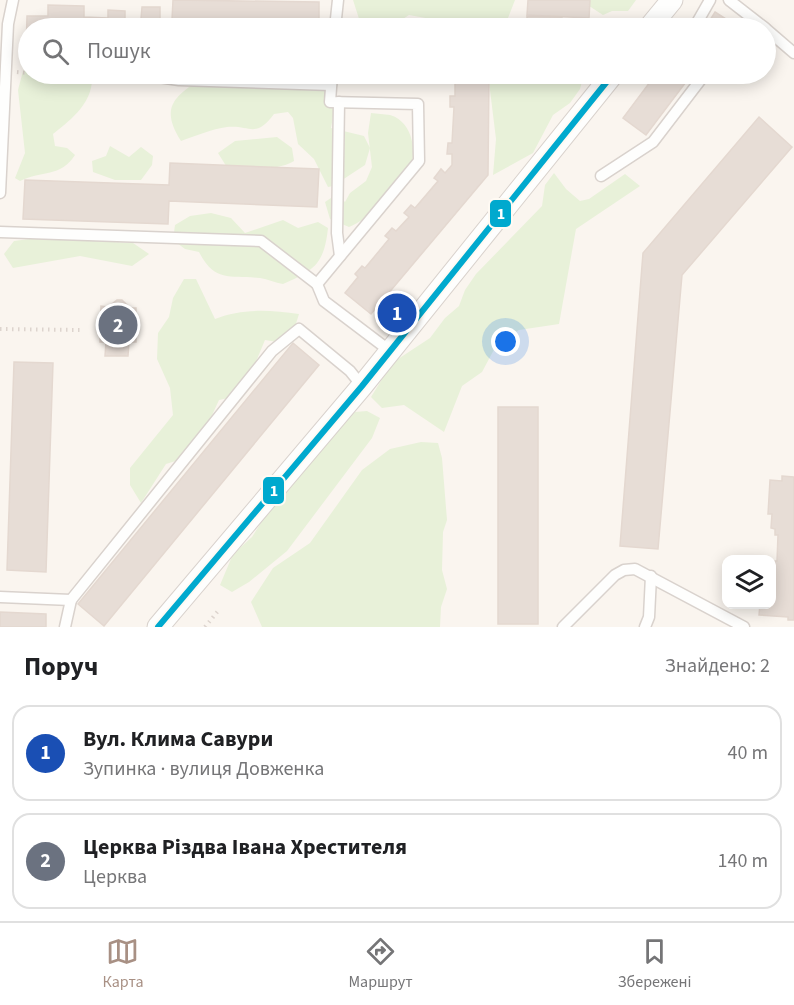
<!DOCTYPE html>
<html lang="uk">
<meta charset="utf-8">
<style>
body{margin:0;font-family:"Source Sans 3",sans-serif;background:#f2f2f2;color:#202124}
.controls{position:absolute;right:18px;bottom:18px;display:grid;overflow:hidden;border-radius:12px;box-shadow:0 3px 15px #0003}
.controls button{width:54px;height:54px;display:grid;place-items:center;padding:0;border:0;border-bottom:2px solid #e0e0e0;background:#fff;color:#202124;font:30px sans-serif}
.you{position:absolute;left:506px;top:342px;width:21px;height:21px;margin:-15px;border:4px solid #fff;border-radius:50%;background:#1a73e8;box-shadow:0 0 0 9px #1a73e833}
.badge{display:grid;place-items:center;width:39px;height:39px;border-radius:50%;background:#a89084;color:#fff;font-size:20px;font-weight:700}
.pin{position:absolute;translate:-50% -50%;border:3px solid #fff;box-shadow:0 2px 6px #0006}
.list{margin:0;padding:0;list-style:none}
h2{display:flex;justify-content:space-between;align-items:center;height:78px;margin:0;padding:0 24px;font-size:26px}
h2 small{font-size:20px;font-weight:400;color:#757577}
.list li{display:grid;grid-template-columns:39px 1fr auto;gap:18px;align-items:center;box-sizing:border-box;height:96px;margin:0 12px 12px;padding:0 12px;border:2px solid #e0e0e0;border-radius:18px}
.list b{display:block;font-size:22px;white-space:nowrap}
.list p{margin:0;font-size:20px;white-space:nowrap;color:#757577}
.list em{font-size:20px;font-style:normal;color:#757577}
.icon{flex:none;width:33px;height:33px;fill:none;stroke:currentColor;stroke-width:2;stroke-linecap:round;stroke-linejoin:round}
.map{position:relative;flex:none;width:794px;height:627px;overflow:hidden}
.search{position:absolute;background:#fff;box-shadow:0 3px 15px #0003;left:18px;right:18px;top:18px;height:66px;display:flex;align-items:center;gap:15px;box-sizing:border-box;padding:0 21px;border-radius:33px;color:#757577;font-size:22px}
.sheet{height:294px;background:#fff}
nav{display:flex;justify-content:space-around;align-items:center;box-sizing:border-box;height:84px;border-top:2px solid #e0e0e0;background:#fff;font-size:16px;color:#757577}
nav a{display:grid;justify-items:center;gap:3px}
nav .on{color:#a89084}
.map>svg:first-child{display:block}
</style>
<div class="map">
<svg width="794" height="627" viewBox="0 0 794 627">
<rect width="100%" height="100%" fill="#faf5ef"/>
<g fill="#e8f1d9">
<path d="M353 0H515L508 18 514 28H458L453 23 409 15 389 28H362Z"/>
<path d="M580 0H636L628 11H612L603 15Z"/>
<path d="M28 69V74H54L57 78 66 74H92C94 102 73 118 53 134L55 146 67 148 75 155C60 178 42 170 20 181L15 178 25 153 18 90 23 71Z"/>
<path d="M208 74H332L324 91 334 111 331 128 364 136 370 148 365 165 333 186 328 187 314 159 298 144 293 118 288 112 274 114C255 139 251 125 227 127 212 129 195 136 181 141 157 104 179 94 208 74Z"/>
<path d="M488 74H531L538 78 584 74 580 89 570 103 553 115 533 153 493 175 496 139Z"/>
<path d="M371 113C377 114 384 114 390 115 414 122 418 155 408 174 399 191 367 220 349 227L330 219 325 202 337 194 345 202 350 193 366 181 372 167 368 133Z"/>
<path d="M277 137 292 148 294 161C279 170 246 172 228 169L218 153 235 141Z"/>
<path d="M110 146 129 157 141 147 153 156 152 165 141 180H115L93 172 92 161 106 156Z"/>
<path d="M554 173 566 189 580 201 589 199 625 174 640 186 576 229 559 324 519 330 497 344 482 372 462 386 444 432 404 405 382 408 371 397 392 363 430 338 445 318 459 306 465 290 476 274 542 206 545 185Z"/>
<path d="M211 213 231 218 245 233 283 220 298 228 318 222 328 228C324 264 315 270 283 284 275 283 268 279 260 278 230 275 215 283 199 252L185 249 173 240 175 225 190 216Z"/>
<path d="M37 238 133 243 149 254 132 266 80 256 13 268 4 254 14 241Z"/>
<path d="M184 279H196L215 319C242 308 270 310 299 314L294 330 277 342 265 340 242 395 219 400 208 424 185 458 166 464 141 503 130 485V468L173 415 170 388 157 359 158 333 169 317 173 298Z"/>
<path d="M367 411 380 418 372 438 287 551 249 582 232 592 220 585 233 554 252 537 269 510 333 431 355 412Z"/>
<path d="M421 442 438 443 442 458 447 520 443 532 442 570 447 589 441 607 440 627H262L251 602 273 568 310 543 362 470 390 449Z"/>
</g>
<g fill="#e7ddd6" stroke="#e4d8d0" stroke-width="1.5">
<path d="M173 0 319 2V28H28V52H26L27 16H48V5L84 6V17L108 18V10L125 11V19H141L142 7H160V20H172Z"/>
<path d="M528 0H590L589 18 527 15Z"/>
<path d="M715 12 740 28H705Z"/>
<path d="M527 16 562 17 561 28H527Z"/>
<path d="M355 74H408L407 81 354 78Z"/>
<path d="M455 74H489L488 175 371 314 345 293 358 277 355 274 362 266 365 268 389 239 385 236 392 228 396 231 409 217 404 213 411 205 415 208 438 181 434 178 441 169 445 173 452 165V154H447L448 143H452L454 107H450V96H455Z"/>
<path d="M656 74H692L646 135 623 118Z"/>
<path d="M759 117 792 147 682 275 658 549 620 546 643 253Z"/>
<path d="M170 163 319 169 317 207 169 201 168 224 23 219 25 180 169 185Z"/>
<path d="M117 300H122L130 308H136V342H129L128 356H105L106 342H100L101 306 108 307Z"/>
<path d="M396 302 401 306 391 319 386 314Z"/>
<path d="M293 343 319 365 104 626 78 604Z"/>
<path d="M14 362 53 363 46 572 7 570Z"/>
<rect x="498" y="407" width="40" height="217"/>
<path d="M782 476 794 477V620H788V617L759 615 760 604H772V568L773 561H777L778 535H775V529L771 528 772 514H768L770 480 782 481Z"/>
<path d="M0 612 46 614V627H0Z"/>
</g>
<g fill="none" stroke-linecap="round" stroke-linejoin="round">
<g stroke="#d9d2cd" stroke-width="13">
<g id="lane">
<path d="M729 0 765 28"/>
<path d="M335 28 338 0"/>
<path d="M694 28 710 0"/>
<path d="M766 29 794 53"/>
<path d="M99 74 145 75 179 80 331 85"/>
<path d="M332 74 330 102 418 104 419 161 317 284 324 301 390 351"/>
<path d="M339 102 337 233 340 256"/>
<path d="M601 176 653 142 705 74"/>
<path d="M0 193 8 24 13 0"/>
<path d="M0 232 261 241 317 284"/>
<path d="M0 597 71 600 65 627"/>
<path d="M71 600 272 351 299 329 350 371 362 386"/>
<path d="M563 627 615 575 624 570 635 569 744 627"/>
<path d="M645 627 649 617 651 576"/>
</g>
</g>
<g stroke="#d9d2cd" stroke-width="23">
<g id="street">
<path d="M649 28 672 0"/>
<path d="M158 627 362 386 613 74"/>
</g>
</g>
<g stroke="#ddd4ce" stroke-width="4" stroke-dasharray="1.5 4.5" stroke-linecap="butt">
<path d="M17 72 28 73"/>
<path d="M74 74H85"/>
<path d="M0 329 80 330"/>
<path d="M205 627 218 611"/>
</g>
<use href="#lane" stroke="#fefefd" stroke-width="10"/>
<use href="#street" stroke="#fefefd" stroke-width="21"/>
<g stroke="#fffaf3" stroke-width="10">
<path id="bus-1" d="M158 627 362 386 613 74"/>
</g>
<use href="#bus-1" stroke="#00a9ce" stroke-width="6"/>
</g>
<g stroke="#fffaf3" stroke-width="2">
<rect x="489" y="199" width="23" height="29" rx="6" fill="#00a9ce"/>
<rect x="262" y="476" width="23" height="29" rx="6" fill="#00a9ce"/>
</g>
<g font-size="16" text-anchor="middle" font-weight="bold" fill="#fff">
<text x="501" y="219">1</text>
<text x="274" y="496">1</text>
</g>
</svg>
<div class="controls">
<button><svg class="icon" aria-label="layers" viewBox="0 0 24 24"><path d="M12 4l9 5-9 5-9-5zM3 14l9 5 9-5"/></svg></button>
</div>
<div class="you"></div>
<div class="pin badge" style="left:397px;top:313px;background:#1a4fb4">1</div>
<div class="pin badge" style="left:118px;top:325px;background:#6b7280">2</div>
<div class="search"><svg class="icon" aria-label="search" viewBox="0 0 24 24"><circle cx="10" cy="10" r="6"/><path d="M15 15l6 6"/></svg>Пошук</div>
</div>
<section class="sheet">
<h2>Поруч<small>Знайдено: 2</small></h2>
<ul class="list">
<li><span class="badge" style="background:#1a4fb4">1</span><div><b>Вул. Клима Савури</b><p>Зупинка · вулиця Довженка</p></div><em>40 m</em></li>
<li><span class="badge" style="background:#6b7280">2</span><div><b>Церква Різдва Івана Хрестителя</b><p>Церква</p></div><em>140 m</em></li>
</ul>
</section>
<nav>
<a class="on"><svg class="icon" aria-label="map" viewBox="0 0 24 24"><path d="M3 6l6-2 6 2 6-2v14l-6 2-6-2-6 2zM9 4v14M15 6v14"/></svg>Карта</a>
<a><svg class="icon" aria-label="directions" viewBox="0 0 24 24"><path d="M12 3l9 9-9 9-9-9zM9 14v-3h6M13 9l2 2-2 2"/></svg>Маршрут</a>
<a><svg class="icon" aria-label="saved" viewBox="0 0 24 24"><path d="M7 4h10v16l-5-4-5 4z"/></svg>Збережені</a>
</nav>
